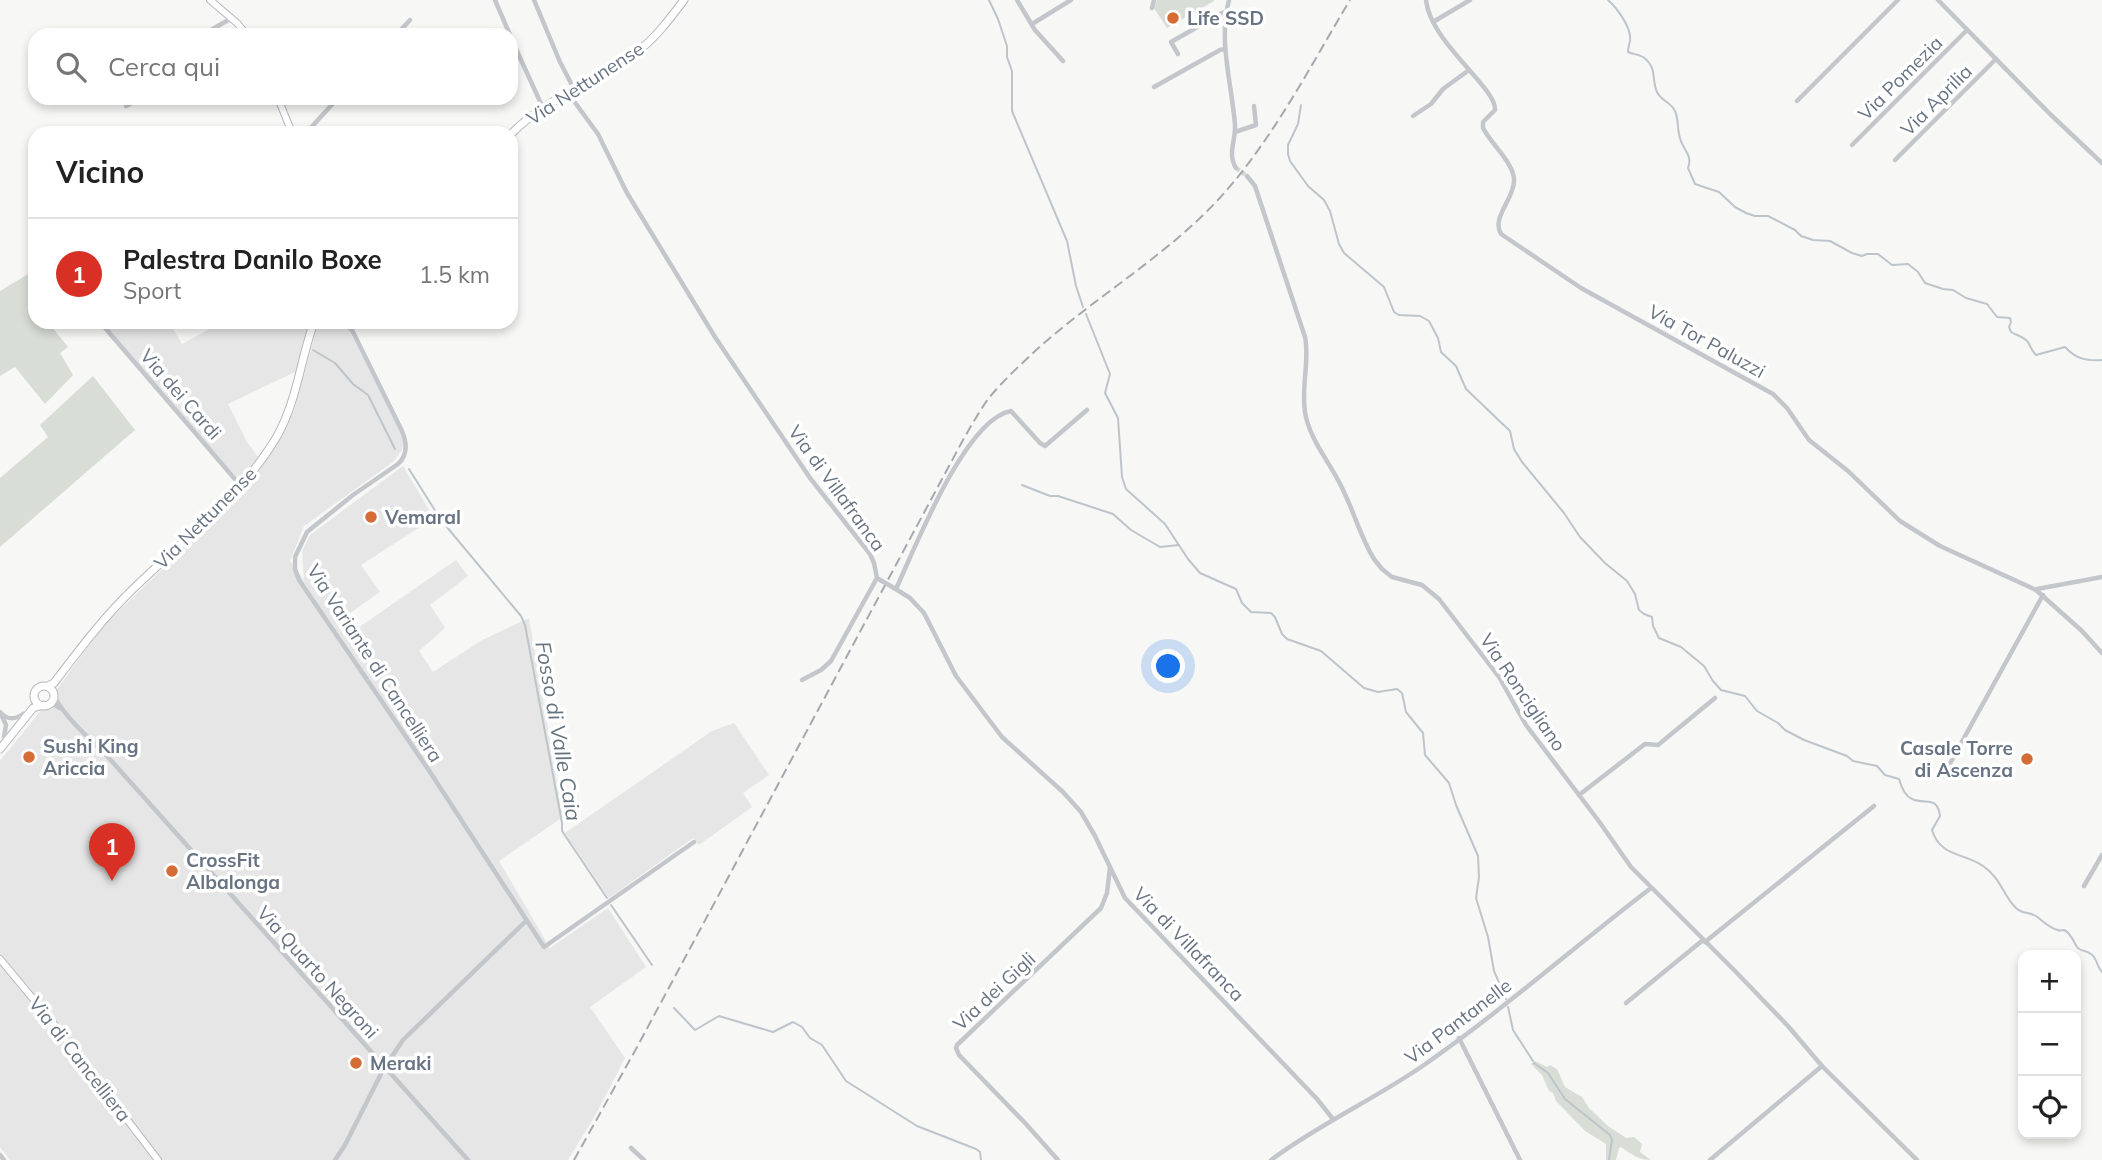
<!DOCTYPE html>
<html lang="it">
<meta charset="utf-8">
<style>
body{margin:0;font-family:Mulish,sans-serif;background:#f6f6f6;color:#222}
.controls{position:absolute;right:21px;bottom:21px;display:grid;overflow:hidden;border-radius:14px;box-shadow:0 4px 10px #0003}
.controls button{width:63px;height:63px;display:grid;place-items:center;padding:0;border:0;border-bottom:2px solid #e0e0e0;background:#fff;color:#222;font:35px sans-serif}
.you{position:absolute;left:1169px;top:667px;width:24px;height:24px;margin:-18px;border:5px solid #fff;border-radius:50%;background:#1a73e8;box-shadow:0 0 0 10px #1a73e833}
.badge{display:grid;place-items:center;width:46px;height:46px;border-radius:50%;background:#d93025;color:#fff;font-size:23px;font-weight:700}
.pin{position:absolute;translate:-50% -58px;filter:drop-shadow(0 2px 4px #0008)}
.pin::after{content:'';position:absolute;top:37px;width:24px;height:21px;background:inherit;clip-path:polygon(0 0,100% 0,50% 100%)}
.list{margin:0;padding:0;list-style:none}
h2{display:flex;justify-content:space-between;align-items:center;height:91px;margin:0;padding:0 28px;font-size:30px}
h2 small{font-size:23px;font-weight:400;color:#767676}
.list li{display:grid;grid-template-columns:46px 1fr auto;gap:21px;align-items:center;box-sizing:border-box;height:112px;padding:0 28px;border-top:2px solid #e0e0e0}
.list b{display:block;font-size:26px;white-space:nowrap}
.list p{margin:0;font-size:23px;white-space:nowrap;color:#767676}
.list em{font-size:23px;font-style:normal;color:#767676}
.icon{flex:none;width:38px;height:38px;fill:none;stroke:currentColor;stroke-width:2;stroke-linecap:round;stroke-linejoin:round}
.map{position:relative;flex:none;width:2102px;height:1160px;overflow:hidden}
.search{position:absolute;background:#fff;box-shadow:0 4px 10px #0003;left:28px;top:28px;width:490px;height:77px;display:flex;align-items:center;gap:18px;box-sizing:border-box;padding:0 24px;border-radius:21px;color:#767676;font-size:26px}
.panel{position:absolute;background:#fff;box-shadow:0 4px 10px #0003;left:28px;top:126px;width:490px;height:203px;border-radius:21px}
.map>svg:first-child{display:block}
</style>
<div class="map">
<svg width="2102" height="1160" viewBox="0 0 2102 1160">
<rect width="100%" height="100%" fill="#f7f7f5"/>
<g fill="#e5e6e5">
<path d="M106 322H169L182 344 222 322H310L297 371 228 404 247 442 258 457 239 480 158 388 105 325Z"/>
<path d="M328 325 341 327 349 330 404 439 402 450 393 462 304 526 290 561 304 580 302 551 310 535 403 466 434 518 361 565 380 592 336 623 345 637 456 560 468 576 430 605 445 628 419 651 433 672 482 640 529 618 563 817 499 861 550 948 608 908 646 967 590 1007 625 1058 596 1114 568 1160H10L0 1147V761L50 699 102 627 241 493 294 411 316 330Z"/>
<path d="M734 723 769 775 743 793 752 807 699 845 693 838 609 898 565 833 712 731Z"/>
</g>
<g fill="#d8ded6">
<path d="M1157 0H1214V1L1167 28 1154 8Z"/>
<path d="M35 270V322H48L68 347 60 353 73 375 45 404 15 367 0 376V291Z"/>
<path d="M93 376 135 430 0 547V478L48 437 40 425Z"/>
<path d="M1535 1061 1547 1067 1550 1065 1557 1069 1565 1087 1582 1097 1589 1108 1608 1126 1626 1138 1634 1137 1642 1144 1640 1152 1651 1160C1639 1160 1631 1154 1621 1147L1619 1148 1616 1160H1606V1144L1585 1131 1556 1101 1553 1093 1549 1091 1542 1075 1531 1064Z"/>
</g>
<g fill="none" stroke-linecap="round" stroke-linejoin="round">
<g stroke="#bdc5cb" stroke-width="2">
<path d="M989 0 998 19 1007 46V57L1012 71V111L1067 241 1076 286 1083 307"/>
<path d="M1608 0C1617 8 1632 28 1630 41 1629 45 1628 48 1628 52 1632 54 1638 54 1643 57 1658 68 1651 79 1657 92 1661 101 1671 102 1675 111 1679 120 1677 129 1680 138 1683 150 1693 155 1688 168L1695 184 1719 192 1735 207 1746 213 1755 216H1768L1795 230 1801 236 1813 240 1830 241 1852 253 1862 256 1867 254H1878L1892 265 1908 264 1918 272 1925 283 1943 289 1953 290 1966 298 1987 304 1997 317 2010 318 2011 322 2009 327 2011 332C2016 335 2024 337 2028 342 2031 347 2031 350 2036 355L2065 347C2076 359 2086 361 2102 360"/>
<path d="M1301 105 1298 124 1288 145V154L1290 161 1308 186 1324 200 1330 211 1339 244 1344 253 1384 287 1394 312 1399 315 1420 316 1429 321 1438 338 1441 352 1456 366 1466 389 1510 431 1514 449 1522 462 1564 513 1580 537 1605 563 1627 581 1635 594 1639 610 1644 614 1652 617 1653 626 1659 638 1681 647 1704 666 1713 681 1721 690 1745 696 1757 711 1778 723 1785 730 1804 740 1847 756 1853 761 1877 766 1885 775 1899 779C1901 786 1905 796 1912 799 1926 805 1937 795 1940 816L1932 830C1940 857 1965 853 1983 866 2002 879 2003 896 2016 908 2022 914 2029 912 2036 916 2043 921 2049 928 2058 930 2060 931 2062 930 2064 930 2071 933 2073 941 2077 947 2081 952 2086 950 2091 954 2097 958 2097 967 2102 972"/>
<path d="M1086 314 1110 374 1105 393 1118 418 1122 477 1126 489 1165 524 1188 559 1200 573 1236 589 1242 603 1251 612 1271 613 1275 617 1282 634 1287 639 1321 651 1364 688 1378 692 1397 689 1402 693 1406 712 1423 733 1425 755 1449 783 1456 805 1478 856 1479 877 1476 898 1488 937 1494 971 1506 999"/>
<path d="M313 350 335 363 353 384 368 395 395 449"/>
<path d="M409 469 441 520 521 616 525 625 562 823V831L607 898"/>
<path d="M1022 485 1050 496H1058L1113 514 1131 530 1160 547 1179 545"/>
<path d="M611 905 652 965"/>
<path d="M1508 1007 1513 1030 1533 1061"/>
<path d="M674 1008 695 1030 719 1016 773 1032 793 1022 802 1027 810 1038 822 1045 846 1081 917 1126 976 1149 980 1152 981 1160"/>
<path d="M1534 1063 1548 1073 1565 1099 1610 1135 1612 1140 1609 1160"/>
</g>
<path stroke="#d3d6d8" stroke-width="4.5" stroke-dasharray="4.5 2" stroke-linecap="butt" d="M1236 168 1247 176"/>
<g stroke="#b6b9be" stroke-width="8">
<g id="secondary">
<path d="M210 0 237 23 247 35"/>
<path d="M278 98 292 133"/>
<path d="M0 959 54 1024 158 1160"/>
</g>
</g>
<g stroke="#b4b8bc" stroke-width="9">
<g id="primary">
<path d="M511 134C545 99 594 83 633 55 654 40 669 20 684 0"/>
<path d="M48 686 54 683C79 650 103 618 133 589 182 541 240 498 276 438 297 402 300 361 314 322"/>
<circle cx="44" cy="696" r="10"/>
<path d="M0 749 33 708 43 705"/>
</g>
</g>
<g stroke="#c3c6ca" stroke-width="4.5">
<path d="M495 0 510 35"/>
<path d="M534 0 560 62 574 89"/>
<path d="M1017 0 1035 30 1063 61"/>
<path d="M1229 0C1218 42 1232 84 1235 125 1236 140 1227 154 1236 168"/>
<path d="M1426 0C1430 42 1497 88 1495 110L1483 122V128C1491 144 1515 164 1514 181 1514 199 1491 218 1501 234L1581 288 1773 394 1787 408 1809 440 1848 471 1900 521 1940 546 2036 590 2082 631 2102 653"/>
<path d="M1938 0 2050 114 2102 163"/>
<path d="M1152 8 1154 0"/>
<path d="M1433 22 1470 0"/>
<path d="M1032 24 1071 0"/>
<path d="M202 35 232 18"/>
<path d="M396 35 410 20"/>
<path d="M511 38 543 108"/>
<path d="M1178 54 1171 42 1222 13 1227 12"/>
<path d="M1154 87 1220 50 1225 49"/>
<path d="M568 93 598 134 627 193 715 337 810 478 870 554 874 563 877 578 882 581"/>
<path d="M1797 101 1898 0"/>
<path d="M126 106 141 98"/>
<path d="M1413 116 1431 104 1443 89 1469 70"/>
<path d="M1235 132 1256 125 1254 106"/>
<path d="M306 133 338 98"/>
<path d="M1852 145 1967 30"/>
<path d="M1895 160 1996 59"/>
<path d="M1247 176 1255 186 1305 337C1310 360 1301 386 1305 412 1310 442 1331 463 1343 490 1354 512 1361 538 1374 559L1382 569 1392 577 1422 585 1439 599 1499 677 1526 725 1598 820 1631 867 1735 971 1788 1026 1822 1066 1917 1160"/>
<path d="M100 322 240 485"/>
<path d="M342 322 352 330"/>
<path d="M351 322 352 330 402 431C407 443 408 455 398 464L353 495 307 532 295 557V569L299 580 430 772 544 947 694 842"/>
<path d="M894 588 910 598 924 613 956 676 1002 737 1063 792 1081 812 1095 836 1125 898 1317 1099 1333 1119"/>
<path d="M896 589C915 548 965 419 1011 411L1040 443 1045 446 1087 410"/>
<path d="M2037 589 2102 577"/>
<path d="M802 680 821 670 831 661 877 578"/>
<path d="M54 694C59 712 94 743 108 757L468 1160"/>
<path d="M51 703 60 708"/>
<path d="M0 712 6 725 4 737"/>
<path d="M2 714C8 720 16 719 23 714"/>
<path d="M1943 776 2043 595"/>
<path d="M1579 795 1645 744 1658 745 1715 698"/>
<path d="M2084 886 2102 855"/>
<path d="M1705 942 1874 806"/>
<path d="M1626 1003 1703 940"/>
<path d="M1459 1038 1520 1160"/>
<path d="M631 1148 644 1160"/>
<path d="M0 1155 4 1160"/>
<path d="M335 1160 345 1145 384 1068 403 1040 526 921"/>
<path d="M1058 1160 1026 1124 959 1055 956 1048 957 1045 1101 908 1107 893 1110 867"/>
<path d="M1271 1160C1319 1124 1375 1099 1424 1065 1503 1010 1575 946 1651 888"/>
<path d="M1710 1160 1822 1066"/>
</g>
<use href="#secondary" stroke="#fff" stroke-width="6"/>
<use href="#primary" stroke="#fff" stroke-width="7"/>
<path stroke="#a4a9ae" stroke-width="2" stroke-dasharray="10 5" stroke-linecap="butt" d="M574 1160 636 1049 963 440C971 426 979 412 988 399 1001 383 1018 367 1033 353 1085 305 1147 268 1199 219 1263 159 1305 75 1350 0"/>
<path stroke="#c3c6ca" stroke-width="4.5" d="M882 581 894 588"/>
</g>
<g fill="#d66c35" stroke="#fff" stroke-width="2.5">
<circle cx="1173" cy="18" r="7"/>
<circle cx="371" cy="517" r="7"/>
<circle cx="29" cy="757" r="7"/>
<circle cx="2027" cy="759" r="7"/>
<circle cx="172" cy="871" r="7"/>
<circle cx="356" cy="1063" r="7"/>
</g>
<g text-anchor="middle" dominant-baseline="central" stroke-width="7" stroke-linejoin="round" paint-order="stroke">
<g font-size="19" font-weight="bold" fill="#687483" stroke="#fff" text-anchor="start">
<text x="1187" y="18">Life SSD</text>
<text x="385" y="517">Vemaral</text>
<text x="43" y="746">Sushi King<tspan x="43" dy="22">Ariccia</tspan></text>
<text x="2013" y="748" text-anchor="end">Casale Torre<tspan x="2013" dy="22">di Ascenza</tspan></text>
<text x="186" y="860">CrossFit<tspan x="186" dy="22">Albalonga</tspan></text>
<text x="370" y="1063">Meraki</text>
</g>
<g font-size="19" fill="#687483" stroke="#fff">
<text transform="translate(1900 78) rotate(-45)">Via Pomezia</text>
<text transform="translate(585 83) rotate(-33)">Via Nettunense</text>
<text transform="translate(1936 100) rotate(-45)">Via Aprilia</text>
<text transform="translate(1707 341) rotate(29)">Via Tor Paluzzi</text>
<text transform="translate(181 394) rotate(49)">Via dei Cardi</text>
<text transform="translate(837 488) rotate(54)">Via di Villafranca</text>
<text transform="translate(205 518) rotate(-45)">Via Nettunense</text>
<text transform="translate(375 663) rotate(57)">Via Variante di Cancelliera</text>
<text transform="translate(1523 692) rotate(56)">Via Roncigliano</text>
<text transform="translate(1189 944) rotate(46)">Via di Villafranca</text>
<text transform="translate(318 972) rotate(48)">Via Quarto Negroni</text>
<text transform="translate(994 991) rotate(-43)">Via dei Gigli</text>
<text transform="translate(1458 1021) rotate(-37)">Via Pantanelle</text>
<text transform="translate(80 1059) rotate(52)">Via di Cancelliera</text>
</g>
<g font-size="21" font-style="italic" fill="#64757f" stroke="#fff">
<text transform="translate(559 731) rotate(80)">Fosso di Valle Caia</text>
</g>
</g>
</svg>
<div class="controls">
<button>+</button>
<button>−</button>
<button><svg class="icon" aria-label="locate" viewBox="0 0 24 24"><circle cx="12" cy="12" r="6"/><path d="M12 2v4M12 18v4M2 12h4M18 12h4"/></svg></button>
</div>
<div class="you"></div>
<div class="pin badge" style="left:112px;top:881px">1</div>
<div class="search"><svg class="icon" aria-label="search" viewBox="0 0 24 24"><circle cx="10" cy="10" r="6"/><path d="M15 15l6 6"/></svg>Cerca qui</div>
<section class="panel">
<h2>Vicino<small></small></h2>
<ul class="list">
<li><span class="badge">1</span><div><b>Palestra Danilo Boxe</b><p>Sport</p></div><em>1.5 km</em></li>
</ul>
</section>
</div>
